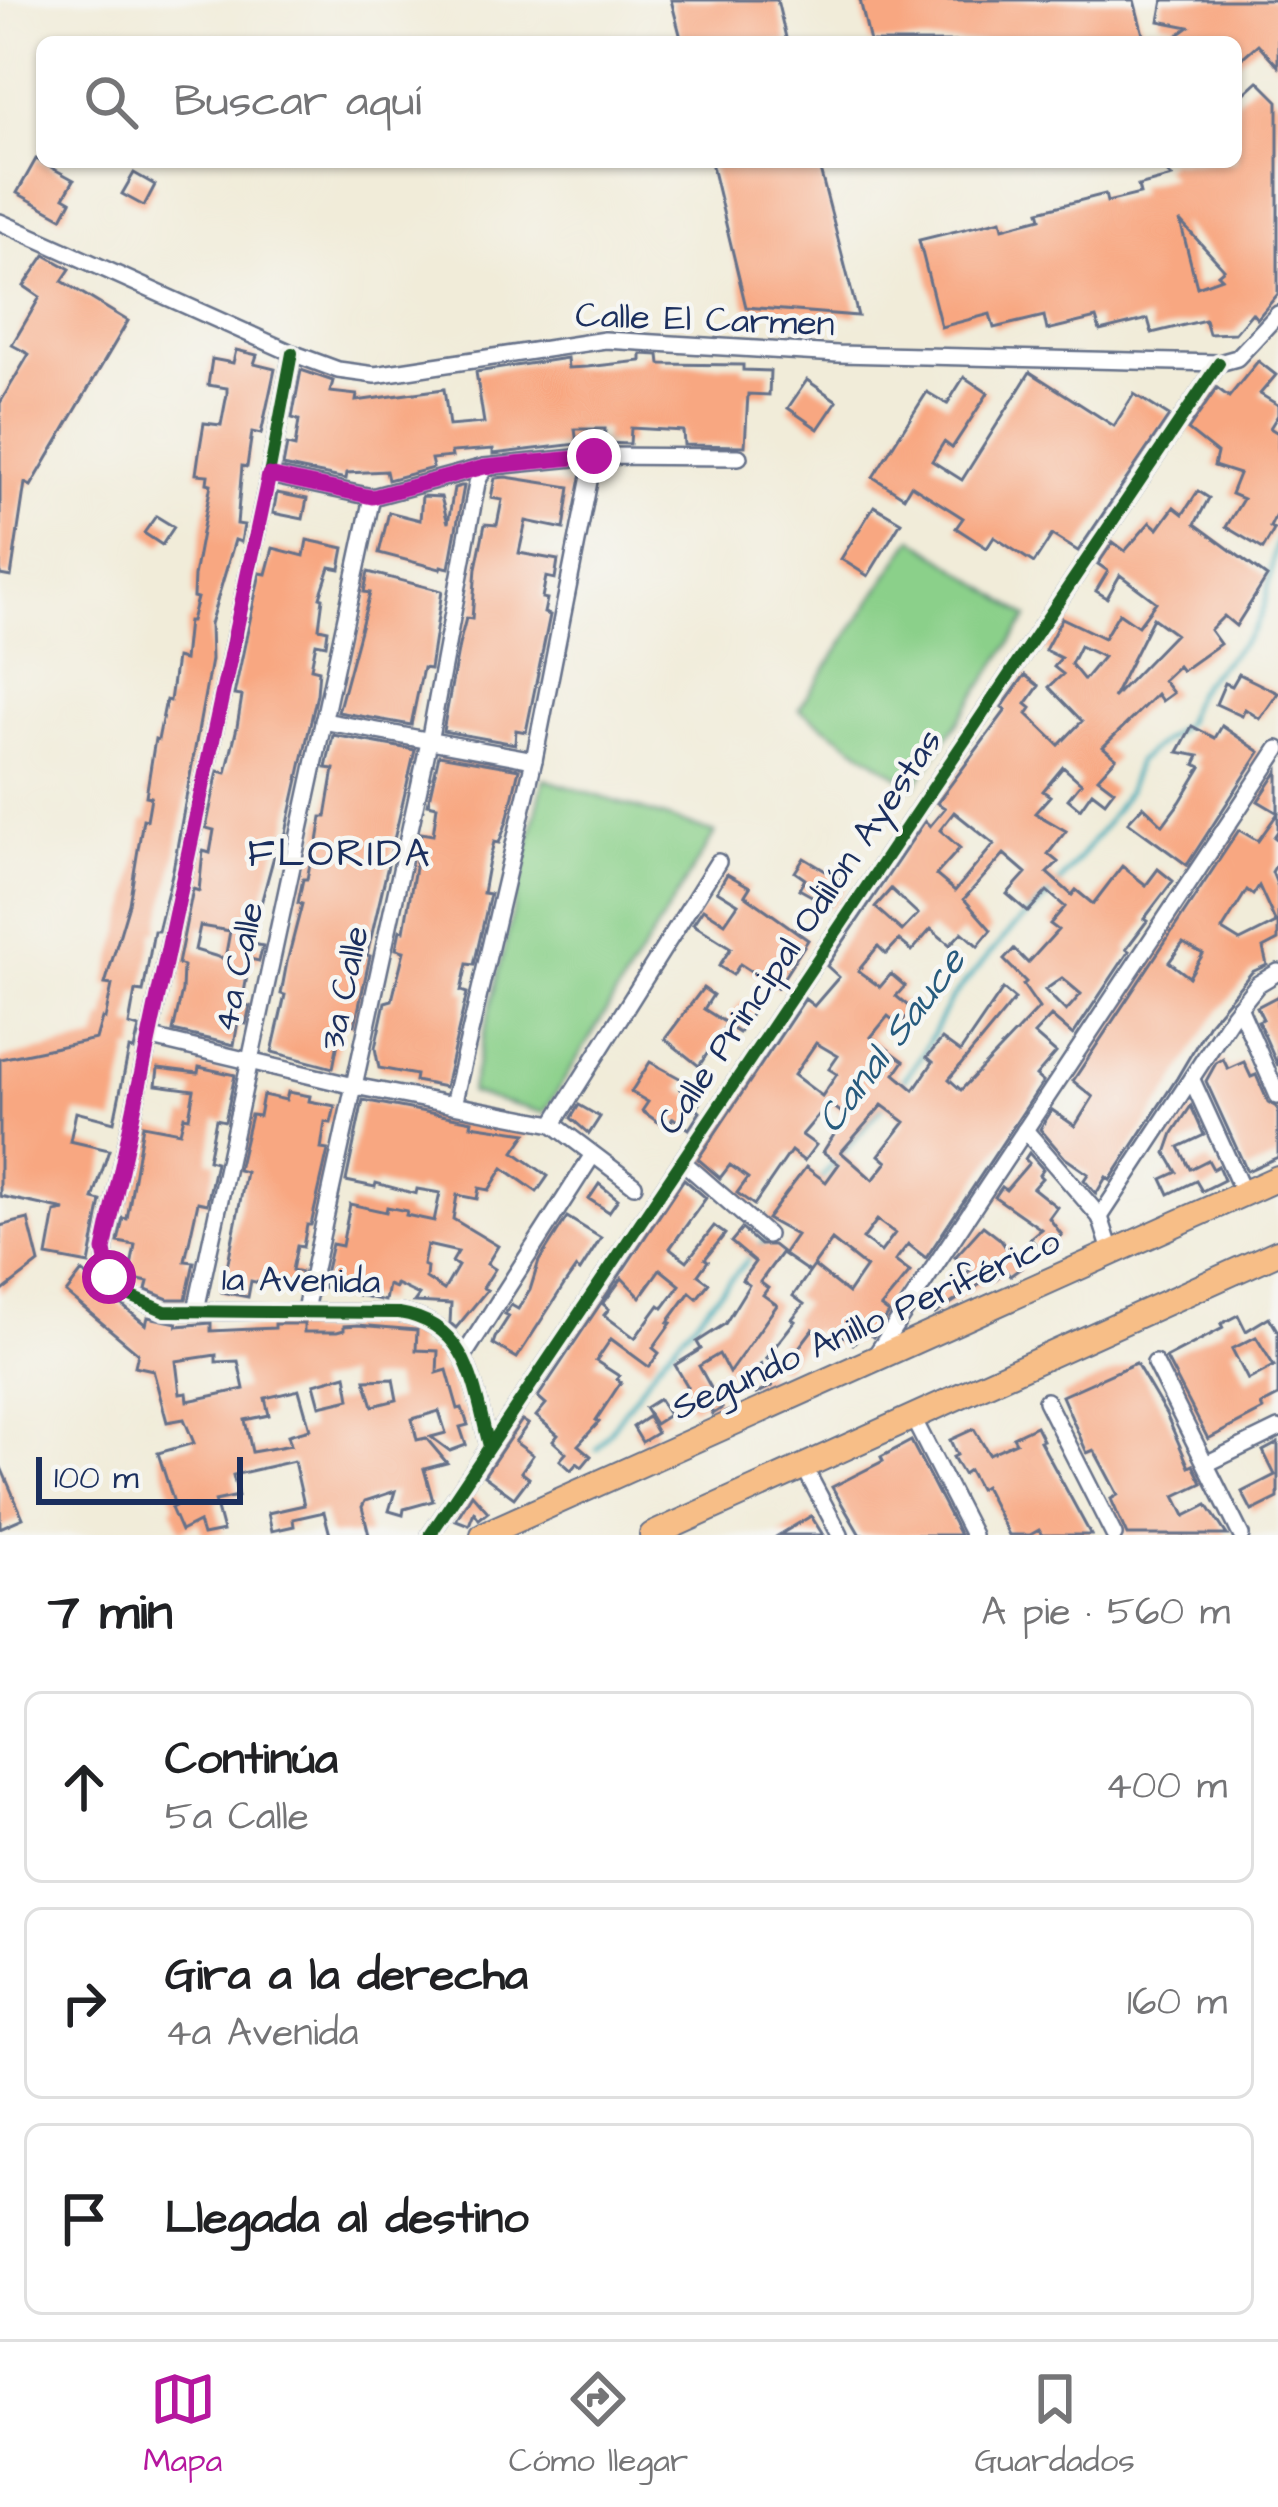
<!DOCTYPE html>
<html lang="es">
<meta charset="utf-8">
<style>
body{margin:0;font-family:"Architects Daughter",sans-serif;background:#f2f2f2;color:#202124}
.scale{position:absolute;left:36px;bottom:30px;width:207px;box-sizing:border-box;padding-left:12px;border:6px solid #1b2f5e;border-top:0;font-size:33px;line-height:42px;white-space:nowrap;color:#1b2f5e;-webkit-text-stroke:9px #f6f6f2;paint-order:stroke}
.stop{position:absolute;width:36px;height:36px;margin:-27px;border:9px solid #b5179e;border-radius:50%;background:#fff}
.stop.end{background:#b5179e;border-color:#fff;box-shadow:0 3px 12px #0008}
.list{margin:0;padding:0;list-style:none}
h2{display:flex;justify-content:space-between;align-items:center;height:156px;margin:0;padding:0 48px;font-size:51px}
h2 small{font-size:39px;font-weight:400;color:#757577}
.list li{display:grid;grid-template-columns:78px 1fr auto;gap:36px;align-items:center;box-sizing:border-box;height:192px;margin:0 24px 24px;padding:0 24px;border:3px solid #e0e0e0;border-radius:18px}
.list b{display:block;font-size:45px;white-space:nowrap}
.list p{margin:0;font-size:39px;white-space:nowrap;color:#757577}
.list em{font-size:39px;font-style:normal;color:#757577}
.icon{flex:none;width:66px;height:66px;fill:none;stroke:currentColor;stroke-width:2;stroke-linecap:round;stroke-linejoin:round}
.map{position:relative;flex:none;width:1278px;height:1535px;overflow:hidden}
.search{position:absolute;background:#fff;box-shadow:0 3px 9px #0004;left:36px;right:36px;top:36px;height:132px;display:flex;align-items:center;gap:30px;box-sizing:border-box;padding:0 42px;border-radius:18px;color:#757577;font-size:45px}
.sheet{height:804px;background:#fff}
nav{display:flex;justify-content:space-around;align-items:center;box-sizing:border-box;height:168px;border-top:3px solid #e0e0e0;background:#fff;font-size:33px;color:#757577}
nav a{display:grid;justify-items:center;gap:6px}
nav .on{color:#b5179e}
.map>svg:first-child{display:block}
</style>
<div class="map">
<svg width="1278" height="1535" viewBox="0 0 1278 1535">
<rect width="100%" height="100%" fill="#f6f6f2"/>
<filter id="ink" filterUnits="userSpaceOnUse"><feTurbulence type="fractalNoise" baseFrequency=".00833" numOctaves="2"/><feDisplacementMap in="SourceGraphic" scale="24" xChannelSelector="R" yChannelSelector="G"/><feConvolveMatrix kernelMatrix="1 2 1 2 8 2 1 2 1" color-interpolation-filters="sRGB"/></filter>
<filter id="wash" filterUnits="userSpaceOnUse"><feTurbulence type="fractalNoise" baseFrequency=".004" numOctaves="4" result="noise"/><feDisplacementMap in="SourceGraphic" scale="48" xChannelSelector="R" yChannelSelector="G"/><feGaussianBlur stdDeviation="2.7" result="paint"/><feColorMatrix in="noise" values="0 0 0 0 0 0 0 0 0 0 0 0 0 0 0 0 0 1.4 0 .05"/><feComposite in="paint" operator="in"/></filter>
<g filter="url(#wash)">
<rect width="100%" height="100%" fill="#f1ecd9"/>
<g fill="#8bd08a" stroke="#538074" stroke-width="3">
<path d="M913 538 1028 617 914 787 799 709Z"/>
<path d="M544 779 715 833 544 1113 470 1093Z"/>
</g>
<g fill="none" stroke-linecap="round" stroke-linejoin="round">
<g stroke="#3cacb9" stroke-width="4.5">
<path d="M902 1082 921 1056 951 999 1011 930 1047 898 1100 832 1128 791 1138 761 1186 722C1196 673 1227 667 1253 630 1272 602 1268 568 1278 537"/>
<path d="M817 1183 884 1105"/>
<path d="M597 1449 659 1362 765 1240"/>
</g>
</g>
<g id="blocks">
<g fill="#f8a781" fill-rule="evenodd">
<path d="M671 0H777L787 42H682Z"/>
<path d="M860 0H1134L1145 42H870Z"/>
<path d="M1163 0H1278V66L1258 44 1236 63V42H1168L1189 27 1159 21Z"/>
<path d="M1258 81 1278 101V294L1257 319 1252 313 1235 333 1209 334 1205 320 1152 333 1148 319 1100 331 1096 318 1047 330 1044 316 994 328 990 314 941 327 919 240 1001 220 1003 228 1041 218 1039 211 1105 194 1107 202 1140 194 1138 186 1172 177 1163 169 1170 162H1236V101ZM1180 221 1224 269 1218 274 1222 278 1197 287Z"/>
<path d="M36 159 74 180 64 197 71 201 62 218 17 193Z"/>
<path d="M711 162H818L858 316 746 307Z"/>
<path d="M134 173 155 185 144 206 122 194Z"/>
<path d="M45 255 70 269 62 281 128 321 31 486 25 483 11 577 0 575V403L29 354 12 345 40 297 24 286Z"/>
<path d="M236 350 257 355 254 364 275 369 261 434 252 432 247 467 242 466 237 524 244 525 241 542 235 540 210 624 211 660 173 870 158 931H154L143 992 135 991 129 1025 139 1028 134 1050 129 1049 114 1122 76 1112 70 1141 109 1150 93 1199 101 1201 89 1264 47 1256 55 1212 65 1210 0 1196V1059L96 1039 102 1018 105 1019 112 985 105 984 129 904 143 819 147 820 151 797 146 796 155 739 158 740 166 700 170 701 176 658 184 660 188 621H191L197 598 193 597 194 576 211 484 207 483 208 475 196 474 199 453 204 423 221 425 227 394V388L208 385 212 359 233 363Z"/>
<path d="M641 354 659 355 660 364 743 365V370L770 371 769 395 748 394 745 446 684 445 683 431 631 428 630 444 604 443 605 429H575L577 444 493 454V449L451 452 452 457 431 459 433 468 388 480 386 471 347 473 346 479 283 466 287 445 295 447 299 420 292 418 301 370 333 381 330 392 357 395 356 401 444 389 449 426 484 423 476 372 567 358 568 368 587 367 641 361Z"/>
<path d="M1258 361 1276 375 1260 394 1278 405V415L1270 428 1278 433V511L1270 527 1274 530 1263 549 1226 527 1243 499 1231 494 1239 474 1214 466 1217 453 1188 430 1217 388 1229 397Z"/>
<path d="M1030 372 1114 426 1134 394 1169 416 1078 551 1052 535 1034 563 994 537 987 548 956 528 963 518 911 485 904 497 873 477 927 392 947 404 964 377 988 393 952 448 944 442 932 461 962 480Z"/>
<path d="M807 380 837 401 818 429 788 408Z"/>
<path d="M506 477 570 487 564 529 526 521 519 553 558 560 555 579 546 577 542 598 547 599 544 613 550 615 526 732 516 730 515 744 443 731 459 645 466 618 472 619 476 568 485 524 497 525 502 500 491 498 495 478Z"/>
<path d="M461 486H464L449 568 441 566 440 569 379 553 389 512 420 520 422 496 441 497 448 523 454 488Z"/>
<path d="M1198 491 1209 498 1195 524 1267 577 1236 626 1224 616 1210 630 1220 644 1182 671 1178 666 1163 680 1173 693 1162 701 1157 694 1103 747 1116 758 1098 778 1114 790 1105 802 1092 792 1080 809 1068 799 1081 783 1063 767 1043 791 1050 796 1035 813 1066 831 1048 854 1058 862 1047 873 1072 895 1076 890 1093 904 1122 866 1146 885 1158 869 1173 881 1144 919 1147 921 1126 949 1129 951 1073 1035 1051 1016 1034 1034 1056 1053 1036 1076 1043 1082 926 1258 908 1244 895 1261 910 1272 881 1307 889 1313 873 1337 865 1331 853 1344 843 1335 833 1346 813 1329 782 1370 766 1358 795 1321 792 1319 804 1304 793 1296 814 1266 848 1293 866 1267 832 1240 809 1272 783 1254 796 1235 767 1219 806 1167 826 1182 839 1164 823 1152 846 1116 829 1103 802 1135 816 1145 804 1161 791 1151 754 1205 737 1193 748 1178 730 1165 720 1178 698 1159 805 999 814 1006 839 977 827 966 925 821 930 826 945 808 937 803 1006 710 1002 707 1025 675 1039 686 1026 704 1031 708 1027 714 1059 745 1082 721 1049 687 1063 674 1054 667 1061 658 1045 650 1062 618 1104 638 1119 613 1138 626 1156 602 1120 575 1107 598 1096 591 1108 571 1098 564 1113 542 1125 551 1150 522 1158 529 1174 507 1183 514ZM1153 618 1175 634 1113 698ZM1080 646 1103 657 1084 680 1071 664ZM954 812 994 844 955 891 936 875 960 848 940 830ZM1004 854 1026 873 1007 894 1028 912 1047 891 1065 907 1050 924 1058 930 1028 963 1014 949 1004 960 1026 982 1023 985 1039 1008 961 1090 949 1079 1015 999 1003 989 960 1052 942 1039 927 1057 933 1062 914 1090 895 1074 904 1061 871 1037 888 1016 899 1025 913 1010 896 996 905 986 891 974 880 987 858 971 878 946 886 954 899 940 912 951 931 929 950 945 962 932 978 946 991 930 964 899ZM891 889 918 914 902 931 875 907ZM1062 978 1081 994 1066 1011 1045 990ZM816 1043 838 1056 829 1069 837 1074 822 1096 794 1075ZM882 1105 905 1122 879 1155 887 1162 873 1180 841 1152ZM877 1220 895 1233 881 1252 863 1239Z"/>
<path d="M277 493 307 499 303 519 273 513Z"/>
<path d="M874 506 901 522 868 576 841 559Z"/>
<path d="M156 516 174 527 162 545 144 533Z"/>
<path d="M307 540 344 548 340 569 330 567 320 597 323 598 319 628 328 630 326 645 316 643 311 668 319 670 317 694 283 846 277 845 257 918 253 944 263 946 259 961 250 959 242 1004 250 1006 246 1024 238 1022 234 1045 173 1031 182 991 183 966 178 964 193 889 199 891 203 851 210 853 214 830 206 828 218 771 226 773 237 727 242 696 234 695 260 573 266 574 273 548 304 556ZM200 926 230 931 225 959 195 950Z"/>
<path d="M368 572 442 591 430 669 423 668 411 725 338 712 370 593 364 592Z"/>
<path d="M1239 674 1278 693 1260 719 1245 709 1242 716 1216 704 1225 683 1232 686Z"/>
<path d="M1192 726 1215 738 1222 726 1260 752 1187 865 1128 822 1143 806 1163 825 1180 802 1201 767 1195 764 1199 756 1178 752Z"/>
<path d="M333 735 415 750 367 955 370 956 355 1025 342 1022 333 1068 272 1052 285 995 281 994 287 962 302 904 298 903 303 879H307L312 854H316L322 817H326L334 769 326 768Z"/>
<path d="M439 755 519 769 507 821 499 843 494 842 488 865 483 893 490 894 474 965 467 964 461 991 467 993 445 1087 415 1081 416 1075 379 1068 375 1048 385 1002 392 1000 404 951 396 949 400 930 404 931 421 833 433 835 437 806 428 804Z"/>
<path d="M1278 771V831L1274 837 1278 840V862L1272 872 1278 887V940L1263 948 1267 965 1252 972 1210 1022 1177 1078 1110 1180 1106 1177 1096 1194 1084 1180 1088 1174 1065 1158 1040 1129 1052 1110 1075 1126 1093 1097 1073 1081 1239 830 1258 841 1278 813 1258 801ZM1259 886 1276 923 1240 941 1222 930 1247 890 1253 895ZM1183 943 1203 954 1189 977 1169 962Z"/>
<path d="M804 858 847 884 832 907 799 889 805 879 795 872Z"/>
<path d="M727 874 750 887 745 895 808 940 777 988 740 964 733 975 719 966 731 948 693 924 703 909 725 923 738 904 717 891Z"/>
<path d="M703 988 713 995 704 1009 726 1023 741 1001 754 1010 739 1033 726 1025 699 1066 665 1039Z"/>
<path d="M1278 996V1066L1258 1021 1263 1019 1257 1007Z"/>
<path d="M1223 1059 1228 1069 1244 1062 1251 1077 1256 1075 1268 1102 1278 1108V1157L1247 1171 1206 1081 1216 1063Z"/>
<path d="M650 1062 685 1081 680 1089 700 1102 696 1108 700 1112 689 1129 673 1118 667 1128 642 1111 648 1102 631 1092Z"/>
<path d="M199 1067 235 1075 225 1121 216 1119 208 1160 216 1162 207 1204 198 1202 185 1261 194 1262 186 1299H168L146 1290 148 1282 129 1278 135 1245 118 1242 123 1218 127 1219 143 1125 180 1132 184 1116 189 1117 194 1090 156 1085 158 1068 198 1073Z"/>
<path d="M288 1092 310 1096 309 1101 335 1106 331 1123 325 1122 321 1149 328 1150 311 1225H307L303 1247 297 1246 292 1270 301 1272 297 1291 251 1281 248 1297 222 1292 246 1172 238 1170 251 1115 259 1116 263 1095 286 1100Z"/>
<path d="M363 1100 472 1121 471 1125 527 1133 514 1152 548 1176 537 1192 503 1168 489 1190 479 1188 477 1199 457 1195 453 1219 498 1246 487 1264 495 1269 483 1288 487 1290 456 1328 450 1323 451 1304 414 1302 419 1295 396 1284 395 1288 388 1285 385 1301 322 1287 332 1244 342 1246 350 1204 386 1212 387 1207 407 1211 406 1215 434 1221 440 1193 417 1189 416 1194 376 1183 375 1187 346 1181ZM427 1245 458 1252 452 1262 458 1266 444 1290 426 1278 427 1267 423 1265Z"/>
<path d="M579 1105 600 1117 589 1134 571 1118Z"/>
<path d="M1191 1106 1204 1135 1179 1147 1190 1169 1208 1160 1213 1169 1218 1166 1224 1180 1202 1191 1196 1181 1169 1194 1162 1179 1177 1172 1166 1153 1173 1133Z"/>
<path d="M1029 1153 1043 1169 1039 1175 1042 1178 1033 1188 1057 1207 1049 1218 1062 1235 1041 1251 1030 1238 1041 1229 995 1197 1002 1187 1006 1190 1029 1163 1025 1159Z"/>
<path d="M684 1179 706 1198 670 1248 687 1261 714 1226 725 1234 705 1259 708 1261 698 1275 709 1283 697 1298 690 1292 668 1322 671 1323 653 1348 659 1353 649 1367 611 1339 596 1361 619 1376 617 1379 621 1382 596 1420 599 1422 578 1445 591 1456 582 1467 577 1463 571 1470 560 1460 566 1453 553 1441 558 1435 536 1416 546 1404 538 1397ZM660 1269 680 1285 663 1308 659 1305 635 1338 604 1315 609 1309 603 1304 622 1278 640 1297Z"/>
<path d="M599 1184 618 1199 609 1212 589 1199Z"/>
<path d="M567 1217 601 1238 580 1271 576 1268 564 1285 517 1358 493 1344 495 1338 509 1316 505 1314 511 1305 518 1309 530 1290 539 1261Z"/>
<path d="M28 1219 39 1263 0 1293V1226Z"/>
<path d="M983 1226 1000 1239 1021 1268 1010 1276 1005 1270 994 1281 991 1277 935 1314 925 1302 971 1270 955 1257Z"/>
<path d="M742 1229 760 1245H773L782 1252 760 1282 768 1288 763 1295 777 1305 729 1373 719 1354 699 1366 722 1408 713 1414 705 1401 693 1409 681 1391 688 1387 675 1365 701 1349 697 1342 725 1324 749 1285 742 1280 755 1262 731 1242Z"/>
<path d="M82 1272 146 1325 148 1317 177 1323V1326L211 1323V1331L275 1328V1324H304V1332H337L344 1330V1326L358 1325 417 1330 416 1350 438 1351 437 1373 447 1370 458 1409 462 1408 468 1425 460 1427 466 1445 450 1451 431 1437 446 1433 439 1411 412 1419 417 1440 426 1438 447 1463 424 1469 433 1501 404 1509 403 1515 389 1511 395 1491 365 1501 362 1507 369 1535H330L324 1512 293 1519 294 1526 272 1531 268 1513 304 1505 294 1461 233 1475 238 1496 215 1501 223 1531 203 1535 199 1522 181 1531 171 1508 175 1506 158 1453 194 1443 184 1419 167 1422 153 1370 135 1366 138 1353 66 1293ZM216 1355V1362L238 1361 244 1389 188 1401 187 1393 180 1394 176 1361ZM346 1375 350 1399 320 1406 314 1384ZM393 1379 397 1400 373 1406 365 1380ZM299 1390 310 1429 288 1435 291 1445 252 1452 245 1420 269 1415 265 1398Z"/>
<path d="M1238 1315 1246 1331 1269 1317 1278 1332V1396L1261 1405 1263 1410 1208 1439 1166 1358 1223 1328 1221 1324ZM1256 1337 1274 1366 1248 1380 1232 1349Z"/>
<path d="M1136 1363 1166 1414 1189 1467 1193 1465 1202 1483 1175 1496 1185 1516 1207 1505 1227 1535H1127L1111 1499 1118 1495 1094 1450 1087 1453 1062 1396Z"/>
<path d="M761 1364 772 1386 756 1394 749 1380Z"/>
<path d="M659 1399 669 1415 655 1424 645 1408Z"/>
<path d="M648 1417 657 1433 642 1442 633 1427Z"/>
<path d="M522 1420 528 1424 515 1442 533 1455 521 1472 529 1478 514 1498 484 1476Z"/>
<path d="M1036 1426 1043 1440 1040 1441 1091 1535H1042L1039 1530 1030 1535H1009L984 1486 979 1489 969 1470 963 1474 953 1457 957 1455 950 1440 974 1429 989 1454 1016 1442 1013 1437Z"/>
<path d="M911 1441 960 1535H860L832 1487 883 1461 881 1457Z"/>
<path d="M1278 1443V1498L1252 1511 1242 1492 1275 1475 1263 1451Z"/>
<path d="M0 1465 23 1518 0 1528Z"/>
<path d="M472 1494 488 1512 479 1519 474 1512 469 1525 456 1520Z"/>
<path d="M811 1516 823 1535H779Z"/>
</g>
</g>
</g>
<g filter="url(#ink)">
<use href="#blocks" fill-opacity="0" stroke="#667189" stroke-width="3"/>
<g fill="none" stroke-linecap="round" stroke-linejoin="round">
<g stroke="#667189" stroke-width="20">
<g id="minor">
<path d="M0 222 292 353 338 370 375 375 605 340 838 354 1219 363 1237 358 1278 314"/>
<path d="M292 353 269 475 104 1250 109 1277 126 1294 165 1311 399 1313C470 1324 474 1388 489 1446"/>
<path d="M269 475 372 497 484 467 594 456 739 457"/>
<path d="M323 721 534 760"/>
<path d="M1239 1007 1278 1096"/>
<path d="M148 1037 354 1086 553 1124 634 1185"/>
<path d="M1192 1080 1244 1194"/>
<path d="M453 1105 534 760 594 456"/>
<path d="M553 1124 718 862"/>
<path d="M1025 1130 1100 1217 1112 1254"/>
<path d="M682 1161 767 1235"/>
<path d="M1100 1217 1233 1015 1258 984 1278 972"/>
<path d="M196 1310 372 497"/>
<path d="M305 1310 429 742 477 483 484 467"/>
<path d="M875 1356 1278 749"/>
<path d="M463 1357 592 1156"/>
<path d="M1155 1363 1241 1535"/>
<path d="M1046 1401 1114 1535"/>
<path d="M914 1420 973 1535"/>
<path d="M1206 1464 1278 1429"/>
<path d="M804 1467 840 1535"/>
<path d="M430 1535 1219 363"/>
</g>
</g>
<g stroke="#667189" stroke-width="28">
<g id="primary">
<path d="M483 1535 1278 1178"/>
<path d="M652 1535 1278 1252"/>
</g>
</g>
<use href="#minor" stroke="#fff" stroke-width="15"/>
<use href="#primary" stroke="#f7be87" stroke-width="24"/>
<g stroke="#f6f6f2" stroke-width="20">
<g id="cycleway">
<path d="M292 353 269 475 104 1250 109 1277 126 1294 165 1311 399 1313C470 1324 474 1388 489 1446"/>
<path d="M430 1535 1219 363"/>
</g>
</g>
<use href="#cycleway" stroke="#1b5e20" stroke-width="12"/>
</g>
</g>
<g fill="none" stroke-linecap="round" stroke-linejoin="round" filter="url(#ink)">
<path stroke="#b5179e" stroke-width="15" d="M109 1277 104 1250 269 475 372 497 484 467 594 456"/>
</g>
<g text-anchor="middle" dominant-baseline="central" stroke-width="9" stroke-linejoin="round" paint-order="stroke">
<g font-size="36" fill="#1b2f5e" stroke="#f6f6f2">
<text transform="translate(705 320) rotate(2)">Calle El Carmen</text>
<text transform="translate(800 932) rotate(-56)">Calle Principal Odilón Ayestas</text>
<text transform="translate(239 967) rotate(-78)">4a Calle</text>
<text transform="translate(345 988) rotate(-78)">3a Calle</text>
<text transform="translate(301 1281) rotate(1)">1a Avenida</text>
<text transform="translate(866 1325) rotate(-24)">Segundo Anillo Periférico</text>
</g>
<g font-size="39" letter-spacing="3" fill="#1b2f5e" stroke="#f6f6f2">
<text x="340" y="855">FLORIDA</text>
</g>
<g font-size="39" font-style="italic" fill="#275b7e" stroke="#f6f6f2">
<text transform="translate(892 1041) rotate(-53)">Canal Sauce</text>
</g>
</g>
</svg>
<div class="scale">100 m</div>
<div class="stop" style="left:109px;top:1277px"></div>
<div class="stop end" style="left:594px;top:456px"></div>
<div class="search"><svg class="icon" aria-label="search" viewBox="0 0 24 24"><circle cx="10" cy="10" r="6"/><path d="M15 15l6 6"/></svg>Buscar aquí</div>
</div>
<section class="sheet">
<h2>7 min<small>A pie · 560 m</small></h2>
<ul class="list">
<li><svg class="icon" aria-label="ahead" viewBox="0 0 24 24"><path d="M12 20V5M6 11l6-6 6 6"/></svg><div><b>Continúa</b><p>5a Calle</p></div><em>400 m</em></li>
<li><svg class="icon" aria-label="right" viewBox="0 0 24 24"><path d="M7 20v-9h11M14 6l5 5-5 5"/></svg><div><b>Gira a la derecha</b><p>4a Avenida</p></div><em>160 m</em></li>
<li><svg class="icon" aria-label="arrive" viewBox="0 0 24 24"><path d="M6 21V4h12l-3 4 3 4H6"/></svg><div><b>Llegada al destino</b></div></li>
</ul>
</section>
<nav>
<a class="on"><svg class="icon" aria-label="map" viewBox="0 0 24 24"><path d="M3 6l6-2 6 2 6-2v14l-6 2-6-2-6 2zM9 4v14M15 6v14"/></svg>Mapa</a>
<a><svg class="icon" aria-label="directions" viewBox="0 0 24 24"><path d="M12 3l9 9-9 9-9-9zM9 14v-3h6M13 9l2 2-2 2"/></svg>Cómo llegar</a>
<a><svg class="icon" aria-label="saved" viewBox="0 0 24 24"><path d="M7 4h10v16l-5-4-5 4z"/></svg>Guardados</a>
</nav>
